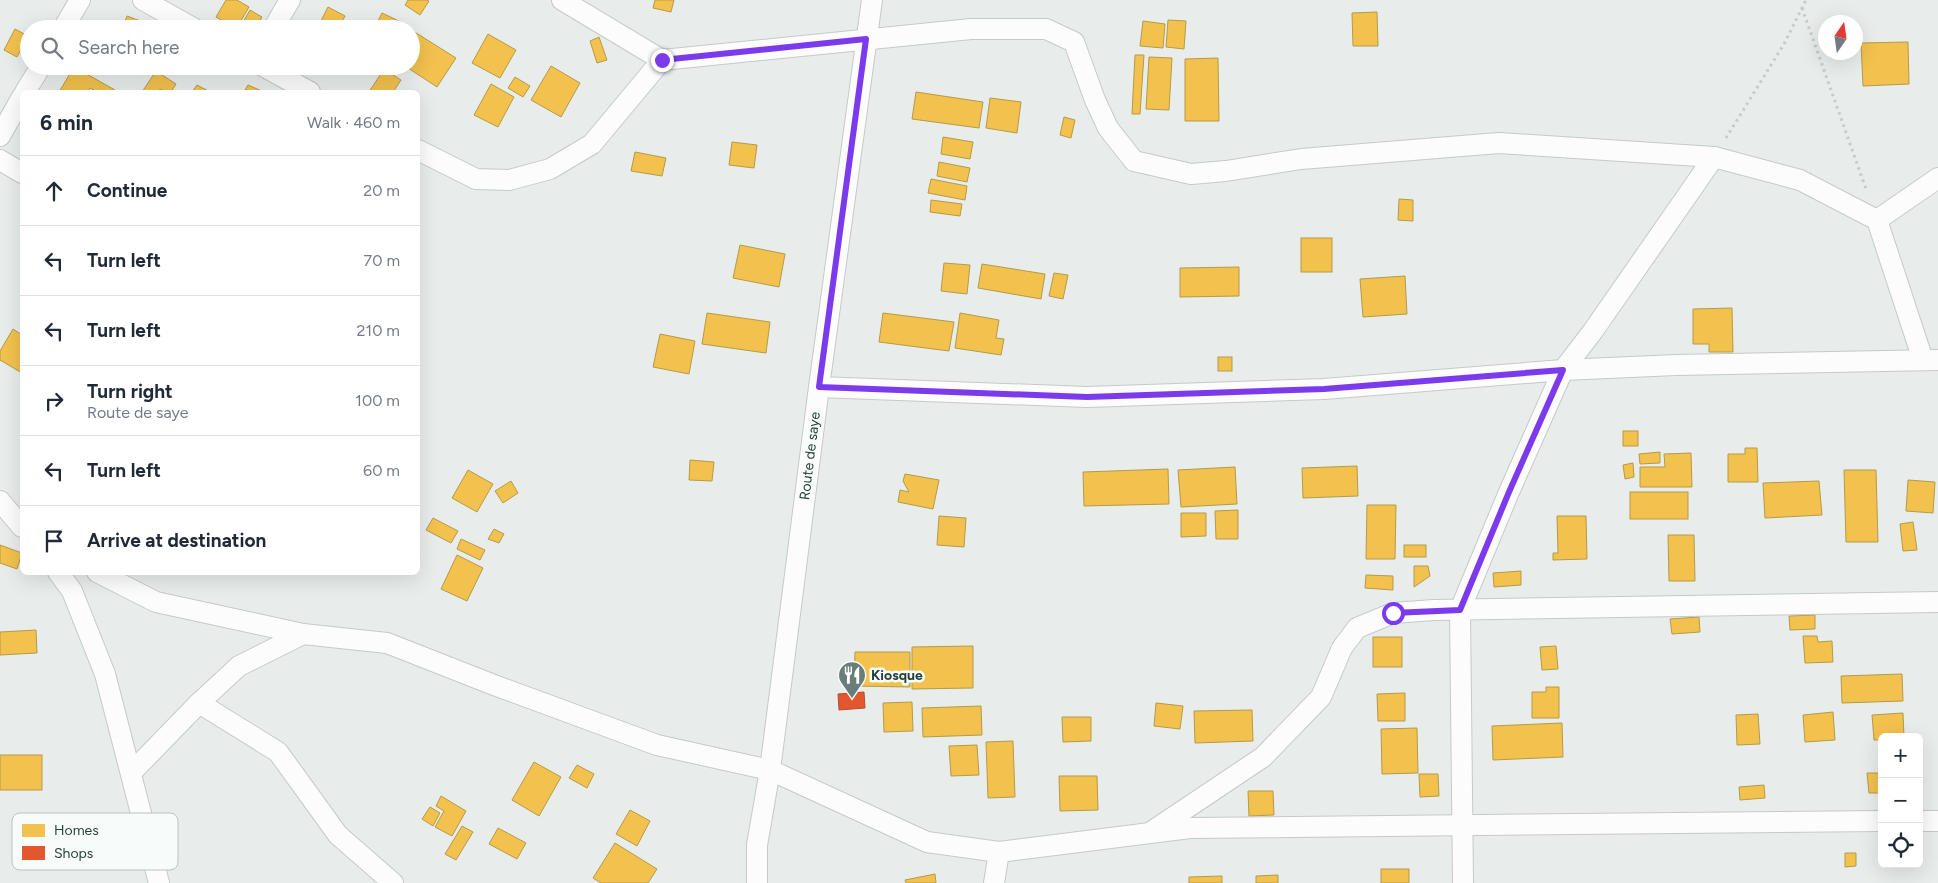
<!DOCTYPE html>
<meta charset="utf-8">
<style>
body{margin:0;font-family:Figtree,sans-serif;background:#f2f2f3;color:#1f2937}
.controls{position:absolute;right:15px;bottom:15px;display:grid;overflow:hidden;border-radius:8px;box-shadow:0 5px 20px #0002}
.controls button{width:45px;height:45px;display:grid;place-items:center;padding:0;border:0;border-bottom:1px solid #e0e1e3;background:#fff;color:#1f2937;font:25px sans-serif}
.compass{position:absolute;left:1818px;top:15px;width:45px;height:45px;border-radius:50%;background:#fff;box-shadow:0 5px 20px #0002;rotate:13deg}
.stop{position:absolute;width:15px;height:15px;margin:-11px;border:4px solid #7c3aed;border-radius:50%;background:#fff}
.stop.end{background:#7c3aed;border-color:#fff;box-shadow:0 1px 5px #0008}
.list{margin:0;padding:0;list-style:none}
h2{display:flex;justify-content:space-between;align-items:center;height:65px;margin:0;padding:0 20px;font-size:21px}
h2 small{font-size:16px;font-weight:400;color:#747a83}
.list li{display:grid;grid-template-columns:32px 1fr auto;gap:15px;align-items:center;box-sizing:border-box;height:70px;padding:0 20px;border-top:1px solid #e0e1e3}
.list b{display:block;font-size:19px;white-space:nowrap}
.list p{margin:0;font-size:16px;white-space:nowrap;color:#747a83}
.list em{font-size:16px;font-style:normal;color:#747a83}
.icon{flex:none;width:28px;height:28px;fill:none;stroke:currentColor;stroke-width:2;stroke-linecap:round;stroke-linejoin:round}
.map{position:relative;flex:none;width:1938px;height:883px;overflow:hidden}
.search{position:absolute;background:#fff;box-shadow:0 5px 20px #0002;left:20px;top:20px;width:400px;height:55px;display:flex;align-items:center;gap:12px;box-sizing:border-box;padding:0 18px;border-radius:28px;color:#747a83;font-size:19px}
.panel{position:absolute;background:#fff;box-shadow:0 5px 20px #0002;left:20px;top:90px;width:400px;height:485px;border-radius:8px}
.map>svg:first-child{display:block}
</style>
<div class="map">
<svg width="1938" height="883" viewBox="0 0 1938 883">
<rect width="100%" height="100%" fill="#e8edeb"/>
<g fill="#f2c14e" stroke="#b49b48">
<path d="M226 0H237L249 7 236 29 216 17Z"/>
<path d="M408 0H427L429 1 420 15 405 5Z"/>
<path d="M655 0H674L671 12 653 8Z"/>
<path d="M328 7 345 16 338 29H322L318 27Z"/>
<path d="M250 10 262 17 255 29H239Z"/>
<path d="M1377 12 1378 46H1353L1352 13Z"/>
<path d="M382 13 405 24 403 29H374Z"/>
<path d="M127 16 151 25 150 29H122Z"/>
<path d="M1168 20 1186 21 1184 49 1166 47Z"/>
<path d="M1143 21 1165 24 1163 48 1140 46Z"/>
<path d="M15 29 28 36 17 57 4 50Z"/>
<path d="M413 31 456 58 437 87 405 66H411V33Z"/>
<path d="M488 34 516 50 500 78 472 63Z"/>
<path d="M599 37 607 60 597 63 590 41Z"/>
<path d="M1908 42 1909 84 1863 86 1861 43Z"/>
<path d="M1135 55H1144L1140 114H1132Z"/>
<path d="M1149 57 1172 58 1169 110 1146 109Z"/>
<path d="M1218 58 1219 121H1185V59Z"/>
<path d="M551 66 580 83 561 117 531 100Z"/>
<path d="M74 67 115 90 113 92H97L90 88 88 92H59Z"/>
<path d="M384 69 401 80 393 92H369Z"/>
<path d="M156 71 176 84 171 92H166L160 89 158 92H142Z"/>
<path d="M515 77 530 86 523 97 508 88Z"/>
<path d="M491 84 514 97 498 127 474 115Z"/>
<path d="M197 85 210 92H192Z"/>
<path d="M248 85 264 92H244Z"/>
<path d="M916 92 983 102 979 128 912 119Z"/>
<path d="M990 98 1021 102 1017 133 986 128Z"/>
<path d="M1064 117 1075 120 1071 138 1060 135Z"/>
<path d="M943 137 973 142 970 159 941 154Z"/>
<path d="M732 142 757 145 754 168 729 165Z"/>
<path d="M635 152 666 158 662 176 631 171Z"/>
<path d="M939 162 970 168 967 182 937 176Z"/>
<path d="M931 179 967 186 965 200 928 193Z"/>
<path d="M1399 199 1413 200V221L1398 220Z"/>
<path d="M931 200 962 204 960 216 930 212Z"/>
<rect x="1301" y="238" width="31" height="34"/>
<path d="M740 245 785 254 779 287 733 278Z"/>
<path d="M944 263 970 265 967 294 941 291Z"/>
<path d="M982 264 1045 274 1041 299 978 288Z"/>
<path d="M1239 267V296L1180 297V268Z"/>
<path d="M1054 273 1068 275 1063 299 1049 296Z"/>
<path d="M1405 276 1407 314 1363 317 1360 279Z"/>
<path d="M1732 308 1733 352H1709V344H1693V309Z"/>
<path d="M707 313 770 322 766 353 702 344Z"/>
<path d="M883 313 954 322 949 351 879 342Z"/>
<path d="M960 313 999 320 996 338 1004 339 1001 355 955 348Z"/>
<path d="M13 329 22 335V373L0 360V351Z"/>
<path d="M660 334 695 341 689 374 653 367Z"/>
<rect x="1218" y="357" width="14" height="14"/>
<rect x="1623" y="431" width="15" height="15"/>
<path d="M1745 448H1757L1758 482H1728V454H1745Z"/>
<path d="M1660 452V463L1640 464 1639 454Z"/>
<path d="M1691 453 1692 487H1640V467H1665L1664 454Z"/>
<path d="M690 460 714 462 712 481 689 480Z"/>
<path d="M1633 463 1634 477 1625 479 1623 465Z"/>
<path d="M1357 466 1358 496 1303 498 1302 468Z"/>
<path d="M1235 467 1237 504 1181 507 1178 470Z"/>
<path d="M1168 469 1169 504 1084 506 1083 472Z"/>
<path d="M468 470 493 484 477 512 452 498Z"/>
<path d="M1844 470H1876L1878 542H1846Z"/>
<path d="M905 474 939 480 933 509 898 502 900 490 909 492 903 481Z"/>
<path d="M1908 480 1935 482 1933 513 1906 511Z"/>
<path d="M511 481 518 493 503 503 495 491Z"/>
<path d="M1819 481 1822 515 1765 518 1763 483Z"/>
<rect x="1630" y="492" width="58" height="27"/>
<path d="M1367 505H1396L1395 559H1366Z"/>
<path d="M1238 510V539H1216L1215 511Z"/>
<path d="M1181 513H1206V536L1181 537Z"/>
<path d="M939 516 966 518 964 547 937 545Z"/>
<path d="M1557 516H1586L1587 559 1553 560V553H1558Z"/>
<path d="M433 518 458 531 451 543 426 530Z"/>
<path d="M1913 522 1917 550 1903 551 1900 524Z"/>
<path d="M494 529 504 534 499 543 488 539Z"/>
<path d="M1668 535H1694L1695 581H1669Z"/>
<path d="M461 539 485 550 480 560 457 549Z"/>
<path d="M0 545 22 553 17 569 0 563Z"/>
<rect x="1404" y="545" width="22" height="12"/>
<path d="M457 555 483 568 467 601 441 589Z"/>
<path d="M1414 566H1428L1430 576 1414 587Z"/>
<path d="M1521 571V585L1494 587 1493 573Z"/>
<path d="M1366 575 1393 576V590L1365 588Z"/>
<path d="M1815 615V629L1790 630 1789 616Z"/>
<path d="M1699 617 1700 632 1672 634 1670 619Z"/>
<path d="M36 630 37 653 0 655V632Z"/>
<path d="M1803 636H1817L1818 642 1832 641 1833 662 1805 663Z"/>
<rect x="1373" y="637" width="29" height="30"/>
<path d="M973 646V688L912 689V647Z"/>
<path d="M1556 646 1558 669 1542 670 1540 647Z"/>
<path d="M855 652H910V687L854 686Z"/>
<path d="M1902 674 1903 701 1842 703 1841 676Z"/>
<path d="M1546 687H1559V718H1532V692H1546Z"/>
<path d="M1405 693V721H1378L1377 694Z"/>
<path d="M912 702 913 731 884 732 883 703Z"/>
<path d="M1156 703 1183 706 1180 729 1154 726Z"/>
<path d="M981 706 982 735 923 737 922 708Z"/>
<path d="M1252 710 1253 741 1195 743 1194 711Z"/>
<path d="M1833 712 1835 740 1805 742 1803 715Z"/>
<path d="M1903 713 1904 737H1882V740H1874L1872 715Z"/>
<path d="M1758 714 1760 744 1737 745 1736 715Z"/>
<path d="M1062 717H1091V741L1063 742Z"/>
<path d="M1562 723 1563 757 1493 760 1492 726Z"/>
<path d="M1417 728 1418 773 1382 774 1381 729Z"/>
<path d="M1013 741 1015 797 988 798 986 742Z"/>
<path d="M977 745 979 775 951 776 949 746Z"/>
<rect x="0" y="755" width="42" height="35"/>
<path d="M534 762 561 777 539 816 512 800Z"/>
<path d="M577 765 594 774 587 788 569 778Z"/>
<path d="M1867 773H1882V793H1869Z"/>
<path d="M1419 774H1438L1439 796 1420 797Z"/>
<path d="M1059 776H1097L1098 810 1060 811Z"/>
<path d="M1764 785 1765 798 1740 800 1739 787Z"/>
<path d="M1248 791H1273L1274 815 1249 816Z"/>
<path d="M441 796 466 811 452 836 435 827 444 811 436 806Z"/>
<path d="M430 807 440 813 433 826 422 819Z"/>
<path d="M630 810 650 821 637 846 616 834Z"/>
<path d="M462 826 473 832 456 860 445 854Z"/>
<path d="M498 828 526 843 517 859 489 844Z"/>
<path d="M615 843 657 869 648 883H601L593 878Z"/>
<path d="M1845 853H1856V866L1845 867Z"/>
<rect x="1381" y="869" width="28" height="14"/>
<path d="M935 874 936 883H906L905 880Z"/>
<path d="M1278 875V883H1256V876Z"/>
<path d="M1222 876V883H1189V877Z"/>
</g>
<path fill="#e4572e" stroke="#aa5132" d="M864 692 865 708 839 710 838 694Z"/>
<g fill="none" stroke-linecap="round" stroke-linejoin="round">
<g stroke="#c5cac8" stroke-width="22">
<g id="street">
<path d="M143 0 195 29"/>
<path d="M562 0 662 60 971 29H1046L1074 42 1095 100 1108 128 1134 161 1191 174 1226 171 1301 159 1499 143 1714 157 1800 180 1877 220 1923 360"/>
<path d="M63 29 80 0"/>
<path d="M273 29 290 0"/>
<path d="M263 66 310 92"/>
<path d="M25 92 41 66"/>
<path d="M0 136 22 97"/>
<path d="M418 150 476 179 509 180 550 169 592 144 662 60"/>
<path d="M0 160 22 173"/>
<path d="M1877 220 1938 178"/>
<path d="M819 387 1087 397 1324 389 1563 370 1676 365 1938 360"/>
<path d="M0 501 22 527"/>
<path d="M58 572 72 591 105 674 159 883"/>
<path d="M97 572 156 602 303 634"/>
<path d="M199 703 278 752 338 835 393 883"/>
<path d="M131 773 199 703 239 666 303 634 387 643 494 685 657 745 770 770 927 842 999 852 1190 828 1882 821"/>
<path d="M1919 821H1938"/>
<path d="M1151 832 1263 757 1321 697 1342 648 1357 628 1393 613 1434 610 1938 602"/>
<path d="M757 883V845L770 770 819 387 872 0"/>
<path d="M994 883 999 852"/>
<path d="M1463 883 1460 610 1509 492 1563 370 1593 331 1714 157"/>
</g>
</g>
<g stroke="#c3ccca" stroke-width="3" stroke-dasharray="2.5 4" stroke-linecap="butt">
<path d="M1802 8 1866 189"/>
<path d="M1726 138 1784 44 1806 0"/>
</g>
<use href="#street" stroke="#fcfcfc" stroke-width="20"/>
</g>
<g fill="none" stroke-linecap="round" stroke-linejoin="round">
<path stroke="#7c3aed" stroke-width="6" d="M662 60 866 39 819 387 1087 397 1324 389 1563 370 1509 492 1460 610 1393 613"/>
</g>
<defs>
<g id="restaurant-pin" transform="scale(1.4375)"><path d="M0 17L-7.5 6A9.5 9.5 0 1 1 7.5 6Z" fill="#697e78" stroke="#f7fbf9"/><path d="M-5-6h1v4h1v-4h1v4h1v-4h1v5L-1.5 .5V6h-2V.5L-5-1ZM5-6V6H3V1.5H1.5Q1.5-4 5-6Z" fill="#fff"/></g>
</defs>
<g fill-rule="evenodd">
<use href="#restaurant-pin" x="852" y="675"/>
</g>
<g text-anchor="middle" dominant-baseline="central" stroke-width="5" stroke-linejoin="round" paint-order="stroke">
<g font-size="14" fill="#24423a" stroke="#f7fbf9">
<text transform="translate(810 456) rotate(-83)">Route de saye</text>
</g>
<g font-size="14" font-weight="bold" fill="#24423a" stroke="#f7fbf9" text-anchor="start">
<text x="871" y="675">Kiosque</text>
</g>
</g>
<rect x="12" y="813" width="166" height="57" rx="8" fill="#f7fbf9" stroke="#b8c4c0" stroke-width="1"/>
<rect x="22" y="824" width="23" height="13" fill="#f2c14e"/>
<rect x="22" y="846" width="23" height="14" fill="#e4572e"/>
<g font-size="14" fill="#24423a">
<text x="54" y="835">Homes</text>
<text x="54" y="858">Shops</text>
</g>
</svg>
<div class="controls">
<button>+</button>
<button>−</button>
<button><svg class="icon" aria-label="locate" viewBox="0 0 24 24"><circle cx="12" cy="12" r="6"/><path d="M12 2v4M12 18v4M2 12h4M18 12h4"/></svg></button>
</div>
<svg class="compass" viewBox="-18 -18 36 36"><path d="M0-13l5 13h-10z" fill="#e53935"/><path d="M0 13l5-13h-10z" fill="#747a83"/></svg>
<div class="stop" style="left:1393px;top:613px"></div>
<div class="stop end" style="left:662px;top:60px"></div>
<div class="search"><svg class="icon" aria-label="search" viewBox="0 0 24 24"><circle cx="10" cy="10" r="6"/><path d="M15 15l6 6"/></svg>Search here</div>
<section class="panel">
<h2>6 min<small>Walk · 460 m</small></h2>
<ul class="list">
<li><svg class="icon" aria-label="ahead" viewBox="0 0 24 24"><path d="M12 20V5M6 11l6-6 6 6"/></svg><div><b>Continue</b></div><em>20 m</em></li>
<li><svg class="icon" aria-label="left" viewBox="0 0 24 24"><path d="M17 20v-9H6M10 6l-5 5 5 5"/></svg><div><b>Turn left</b></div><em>70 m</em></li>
<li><svg class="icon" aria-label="left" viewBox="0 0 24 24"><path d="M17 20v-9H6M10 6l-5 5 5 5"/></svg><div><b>Turn left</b></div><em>210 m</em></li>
<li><svg class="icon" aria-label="right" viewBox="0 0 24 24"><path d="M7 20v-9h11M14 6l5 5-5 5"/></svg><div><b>Turn right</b><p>Route de saye</p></div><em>100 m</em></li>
<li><svg class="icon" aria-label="left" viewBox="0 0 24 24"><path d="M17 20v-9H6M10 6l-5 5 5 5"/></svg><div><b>Turn left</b></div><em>60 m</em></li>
<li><svg class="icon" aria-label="arrive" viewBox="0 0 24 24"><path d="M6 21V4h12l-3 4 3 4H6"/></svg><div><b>Arrive at destination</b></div></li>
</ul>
</section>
</div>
